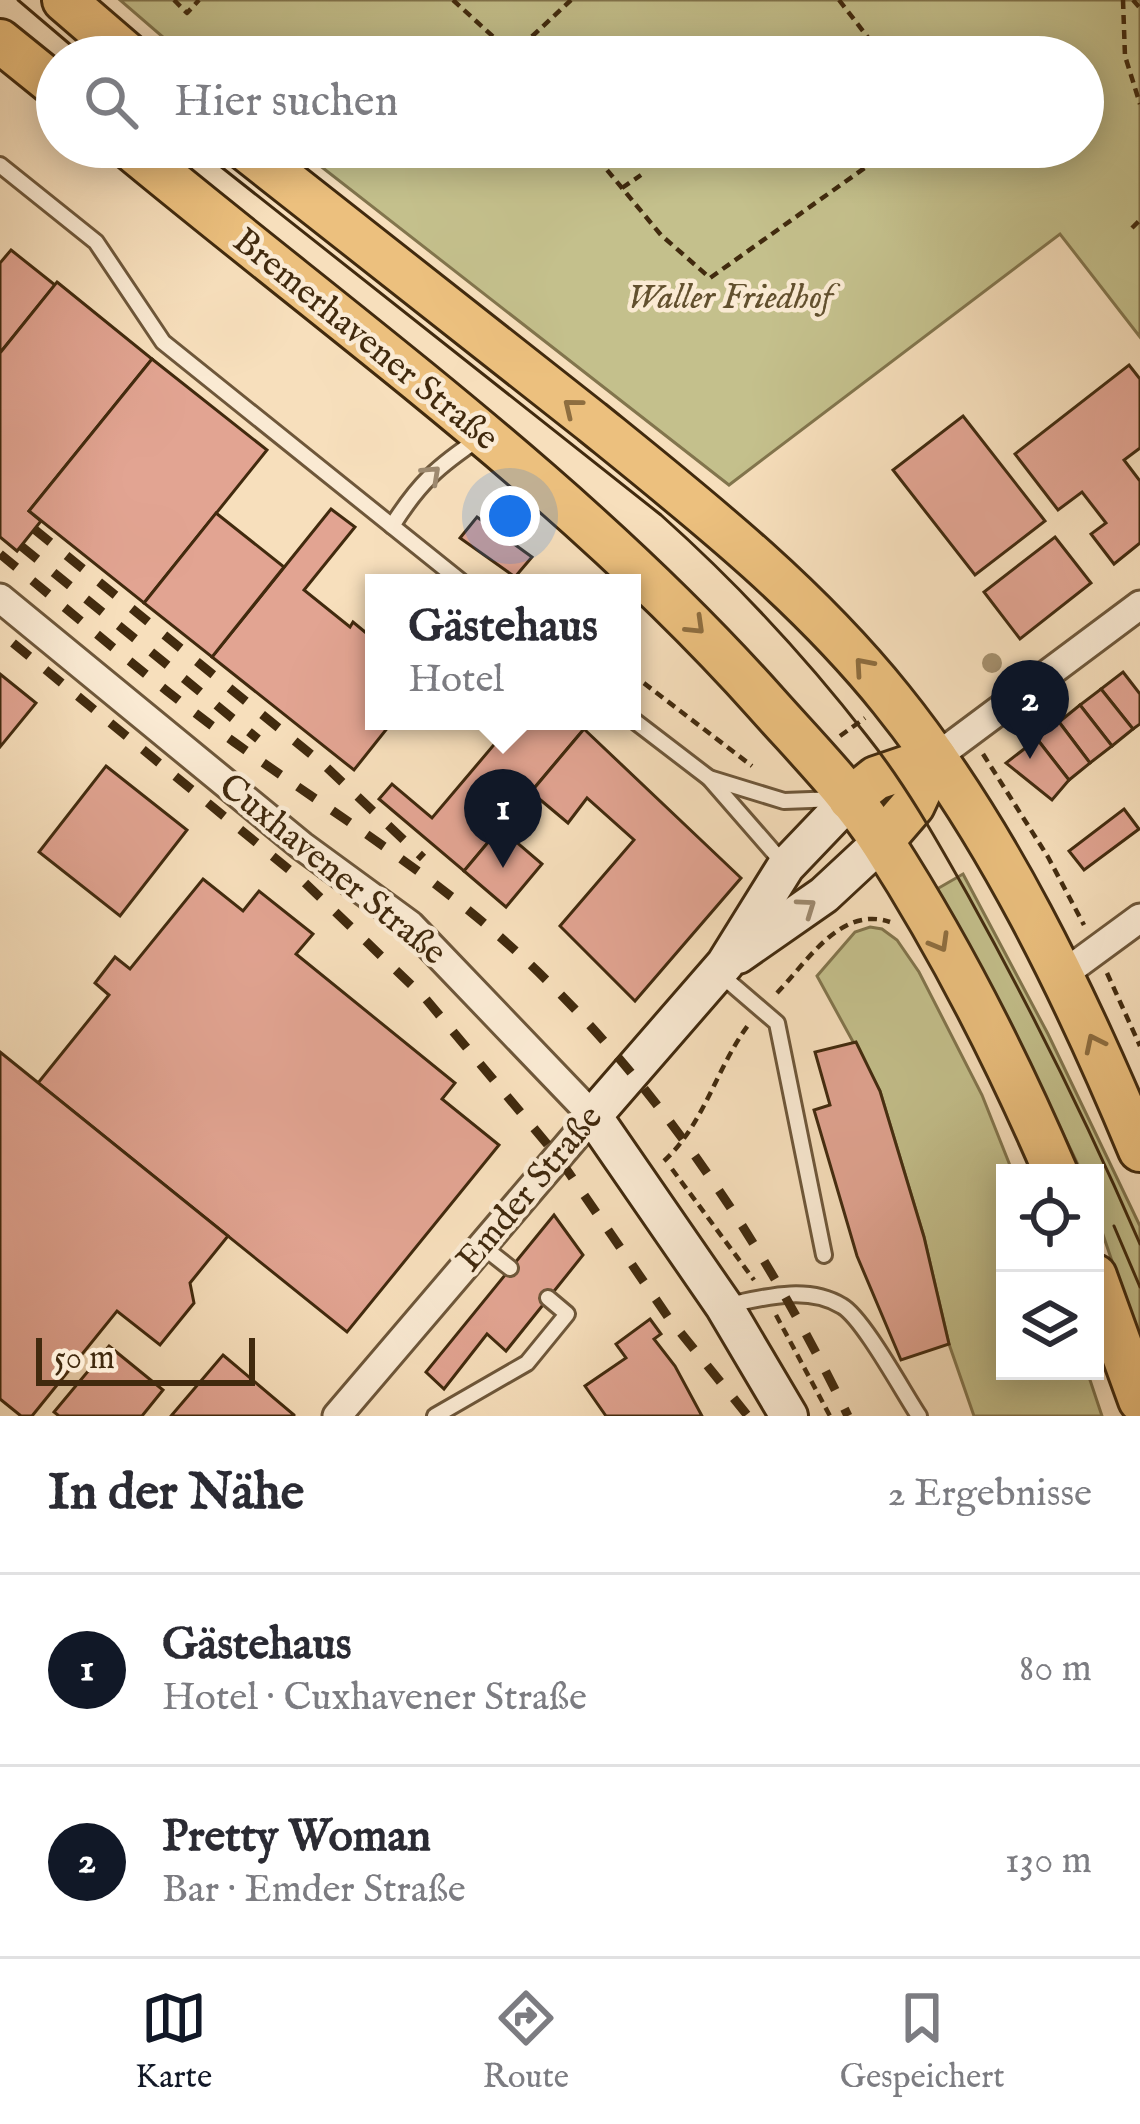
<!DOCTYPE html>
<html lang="de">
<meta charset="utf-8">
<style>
body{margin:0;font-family:"IM FELL English",serif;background:#f7f7f7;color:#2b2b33}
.controls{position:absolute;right:36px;bottom:36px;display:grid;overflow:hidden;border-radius:0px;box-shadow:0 6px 30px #0003}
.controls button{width:108px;height:108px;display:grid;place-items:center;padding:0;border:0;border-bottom:3px solid #e1e1e2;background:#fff;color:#2b2b33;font:60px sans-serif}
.scale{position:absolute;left:36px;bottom:30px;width:219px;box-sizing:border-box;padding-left:12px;border:6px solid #412a0e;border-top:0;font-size:33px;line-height:42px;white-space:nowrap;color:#412a0e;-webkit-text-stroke:9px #faead3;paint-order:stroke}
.you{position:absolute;left:510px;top:516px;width:42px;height:42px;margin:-30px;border:9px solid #fff;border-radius:50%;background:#1a73e8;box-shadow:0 0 0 18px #1a73e833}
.badge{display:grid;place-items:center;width:78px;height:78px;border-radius:50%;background:#111827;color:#fff;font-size:39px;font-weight:700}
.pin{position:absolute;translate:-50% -99px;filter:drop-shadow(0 3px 6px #0008)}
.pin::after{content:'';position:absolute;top:63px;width:42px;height:36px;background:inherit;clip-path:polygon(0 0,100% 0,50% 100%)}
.popup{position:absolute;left:365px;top:574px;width:276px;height:156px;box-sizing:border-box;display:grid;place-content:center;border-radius:0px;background:#fff;filter:drop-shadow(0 3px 9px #0005);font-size:39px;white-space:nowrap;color:#7c7c81}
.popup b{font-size:45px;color:#2b2b33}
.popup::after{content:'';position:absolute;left:50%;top:100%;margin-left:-24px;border:24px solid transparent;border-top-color:#fff}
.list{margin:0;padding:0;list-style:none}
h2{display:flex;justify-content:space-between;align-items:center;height:156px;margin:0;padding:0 48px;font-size:51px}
h2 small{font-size:39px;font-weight:400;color:#7c7c81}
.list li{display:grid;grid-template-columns:78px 1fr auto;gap:36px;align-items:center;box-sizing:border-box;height:192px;padding:0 48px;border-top:3px solid #e1e1e2}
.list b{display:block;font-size:45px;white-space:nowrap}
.list p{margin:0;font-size:39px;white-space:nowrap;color:#7c7c81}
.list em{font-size:39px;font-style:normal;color:#7c7c81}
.icon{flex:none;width:66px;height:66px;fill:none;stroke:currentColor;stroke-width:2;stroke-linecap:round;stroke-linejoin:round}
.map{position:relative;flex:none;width:1140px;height:1416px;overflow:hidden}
.search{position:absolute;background:#fff;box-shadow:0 6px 30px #0003;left:36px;right:36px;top:36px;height:132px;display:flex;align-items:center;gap:30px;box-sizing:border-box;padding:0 42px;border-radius:66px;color:#7c7c81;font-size:45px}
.sheet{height:540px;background:#fff}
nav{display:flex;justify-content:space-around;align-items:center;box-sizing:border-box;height:168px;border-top:3px solid #e1e1e2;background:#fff;font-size:33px;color:#7c7c81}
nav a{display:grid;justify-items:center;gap:6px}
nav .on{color:#111827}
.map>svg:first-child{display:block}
</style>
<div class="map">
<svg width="1140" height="1416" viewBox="0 0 1140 1416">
<rect width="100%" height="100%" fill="#f7dfbc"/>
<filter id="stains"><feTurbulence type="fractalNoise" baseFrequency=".00167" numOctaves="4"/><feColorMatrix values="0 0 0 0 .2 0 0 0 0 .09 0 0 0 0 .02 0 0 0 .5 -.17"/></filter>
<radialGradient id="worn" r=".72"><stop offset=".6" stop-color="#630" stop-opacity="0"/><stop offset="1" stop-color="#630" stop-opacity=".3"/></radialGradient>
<g fill="#c4c08c" stroke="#82754d" stroke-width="3">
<path d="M120 0H1140V337L1060 234 729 485 296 147H1083V57H186Z"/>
<path d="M963 874 1048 1034 1140 1226V1344L1095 1211V1173H1082L999 1001 937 889Z"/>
<path d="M870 927 882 929 897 940 919 972 982 1095 1013 1173H1005V1371H1087L1102 1416H974L949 1344 924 1237 880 1091 817 976 855 932Z"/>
</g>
<g fill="#e2a492" stroke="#412a0e" stroke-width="3">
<path d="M11 250 55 285 0 353V263Z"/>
<path d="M57 282 152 359 29 511 41 521 17 551 0 537V353Z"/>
<path d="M152 359 267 450 144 603 29 511Z"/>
<path d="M1129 365 1140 379V448L1124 460 1140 481V543L1114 564 1091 534 1106 523 1082 492 1058 510 1015 454Z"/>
<path d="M963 416 1045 521 975 575 893 470Z"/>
<path d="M331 509 355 527 304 590 350 627 353 622 365 632 374 620V721H393L354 770 212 657Z"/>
<path d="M216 513 284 567 212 657 144 603Z"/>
<path d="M477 517 532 557 515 577 460 538Z"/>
<path d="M1055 537 1091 583 1020 639 984 592Z"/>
<path d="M1123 672 1140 694V724L1133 729 1101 689Z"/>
<path d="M0 674 36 703 0 747Z"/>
<path d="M1101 689 1133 729 1112 746 1080 705Z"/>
<path d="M1080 705 1112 746 1090 763 1059 722Z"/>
<path d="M514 721H577L584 729 464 871 379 799 392 784 432 818Z"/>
<path d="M1059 722 1090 763 1069 780 1037 739Z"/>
<path d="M584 729 741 878 635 1001 560 926 634 840 587 798 568 823 531 792Z"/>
<path d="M1037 739 1069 780 1052 800 1006 763Z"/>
<path d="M106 766 187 830 120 916 39 852Z"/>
<path d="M1124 809 1139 829 1084 870 1069 851Z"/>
<path d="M500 828 542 864 506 907 464 871Z"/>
<path d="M203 879 243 911 259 891 313 934 296 954 455 1083 442 1099 499 1145 347 1332 38 1083 109 995 95 983 115 957 130 969Z"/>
<path d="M856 1042 880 1091 924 1237 949 1344 901 1360 857 1256 814 1110 830 1105 815 1052Z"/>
<path d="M0 1052 228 1236 190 1283 194 1303 160 1345 117 1311 32 1416H21L0 1399Z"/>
<path d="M554 1215 583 1255 506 1351 487 1334 444 1389 426 1372Z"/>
<path d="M650 1319 661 1334 654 1339 675 1366 702 1416H606L585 1386 626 1358 616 1344Z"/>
<path d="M109 1346 163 1390 142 1416H59L54 1412Z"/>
<path d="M223 1355 294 1415V1416H171Z"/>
</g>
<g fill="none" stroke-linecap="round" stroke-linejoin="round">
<g stroke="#6e573a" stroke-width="20">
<g id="lane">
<path d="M0 165 96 242 163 342 463 583"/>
<path d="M392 526C419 483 438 466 480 438"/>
<path d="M632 719 709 778 784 864"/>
<path d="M709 778 784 801 838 799"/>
<path d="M721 975 777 1023 824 1255"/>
<path d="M482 1246 510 1268"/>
<path d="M729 1305C765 1297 808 1285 842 1306 863 1318 903 1392 919 1416"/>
<path d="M435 1416 527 1363 567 1314 548 1298"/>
</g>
</g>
<g stroke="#6e573a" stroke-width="33">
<g id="street">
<path d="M0 598 302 846 410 925 593 1116 337 1416"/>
<path d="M935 758 1140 605"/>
<path d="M1061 976 1140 918"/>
</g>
</g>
<g stroke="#412a0e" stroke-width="42">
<g id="secondary">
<path d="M738 955 824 895 882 841"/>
<path d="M789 1416 724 1306 593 1116 725 964 786 866 850 799"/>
</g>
</g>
<g stroke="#412a0e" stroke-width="48">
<g id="primary">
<path d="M64 0 130 57"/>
<path d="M0 41 57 87"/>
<path d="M129 147C346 327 578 492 766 703 806 748 850 792 883 843 950 947 1007 1059 1056 1173"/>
<path d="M243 147C360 238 476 330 592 422 697 507 806 593 891 699 996 829 1076 996 1140 1150"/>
<path d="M850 799 876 778 935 758"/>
<path d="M882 841 913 805 935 758"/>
<path d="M1095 1276 1140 1400"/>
</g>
</g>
<g stroke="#412a0e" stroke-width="4.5" stroke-dasharray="9 6" stroke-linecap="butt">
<path d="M174 0 187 13 199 0"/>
<path d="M453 0 511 53"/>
<path d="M839 0 883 57"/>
<path d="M1123 0 1125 56 1140 104"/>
<path d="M1133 0 1140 8"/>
<path d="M510 57 571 0"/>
<path d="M588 147 661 235 710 278 894 147"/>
<path d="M399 158 411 147"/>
<path d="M622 188 641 175"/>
<path d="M1132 228 1140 220"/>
<path d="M632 674 752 766"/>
<path d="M840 736 865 718"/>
<path d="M983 754 1048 857 1084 925"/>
<path d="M1107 973 1140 1046"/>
<path d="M777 993C807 962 841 905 890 922"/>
<path d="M664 1161C705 1123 716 1068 749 1024"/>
<path d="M672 1169 754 1280"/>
<path d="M776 1315 830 1416"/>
</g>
<use href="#lane" stroke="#faead3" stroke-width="14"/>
<use href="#street" stroke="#faead3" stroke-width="27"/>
<use href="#secondary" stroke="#faead3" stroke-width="36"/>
<use href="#primary" stroke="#ecc07e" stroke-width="42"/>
<g stroke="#412a0e" stroke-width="3">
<path d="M18 0 85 57"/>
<path d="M196 147 661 515C737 583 805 656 867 736 907 786 939 844 970 899 1032 1011 1089 1126 1140 1244"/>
<path d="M1114 1226 1140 1287"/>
</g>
<g stroke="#412a0e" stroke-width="9" stroke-dasharray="21 21" stroke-linecap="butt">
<path d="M34 529 323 764 423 858"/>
<path d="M21 546 258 739"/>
<path d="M0 554C77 617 153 683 234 742 330 811 430 872 518 953 656 1080 767 1248 848 1416"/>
<path d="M13 643 303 881 425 998 558 1157 668 1317 748 1416"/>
</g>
</g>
<circle fill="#a5906e" cx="992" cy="663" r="10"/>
<defs><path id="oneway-chevron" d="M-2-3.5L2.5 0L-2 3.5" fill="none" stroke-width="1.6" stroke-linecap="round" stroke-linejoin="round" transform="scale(3)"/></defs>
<g stroke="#8e6e40">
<use href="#oneway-chevron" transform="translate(572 407) rotate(-141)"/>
<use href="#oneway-chevron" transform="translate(696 626) rotate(44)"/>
<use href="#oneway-chevron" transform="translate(863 666) rotate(-131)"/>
<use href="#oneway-chevron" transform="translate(940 943) rotate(60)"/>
<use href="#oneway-chevron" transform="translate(1094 1043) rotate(-116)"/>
</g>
<g stroke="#9e8a70">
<use href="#oneway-chevron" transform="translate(432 474) rotate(-43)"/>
<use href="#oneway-chevron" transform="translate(807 907) rotate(-35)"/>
</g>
<g text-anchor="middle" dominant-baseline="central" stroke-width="9" stroke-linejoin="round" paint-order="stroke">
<g font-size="36" font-style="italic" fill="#62502e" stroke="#faead3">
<text x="730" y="298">Waller Friedhof</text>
</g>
<g font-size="36" fill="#412a0e" stroke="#faead3">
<text transform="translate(365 340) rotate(39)">Bremerhavener Straße</text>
<text transform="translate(332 870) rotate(39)">Cuxhavener Straße</text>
<text transform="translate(530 1189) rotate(-50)">Emder Straße</text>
</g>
</g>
<rect width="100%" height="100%" filter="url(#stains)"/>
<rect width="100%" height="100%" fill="url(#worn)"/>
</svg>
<div class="controls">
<button><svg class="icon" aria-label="locate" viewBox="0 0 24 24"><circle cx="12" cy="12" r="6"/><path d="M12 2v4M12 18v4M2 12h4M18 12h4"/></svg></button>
<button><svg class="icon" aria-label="layers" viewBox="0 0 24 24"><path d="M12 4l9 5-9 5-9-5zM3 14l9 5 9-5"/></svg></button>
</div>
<div class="scale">50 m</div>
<div class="you"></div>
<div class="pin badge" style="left:503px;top:868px">1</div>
<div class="popup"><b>Gästehaus</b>Hotel</div>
<div class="pin badge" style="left:1030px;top:759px">2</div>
<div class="search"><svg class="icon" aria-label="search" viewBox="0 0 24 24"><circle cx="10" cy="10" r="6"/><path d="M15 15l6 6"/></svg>Hier suchen</div>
</div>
<section class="sheet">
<h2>In der Nähe<small>2 Ergebnisse</small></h2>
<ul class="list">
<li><span class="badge">1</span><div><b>Gästehaus</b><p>Hotel · Cuxhavener Straße</p></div><em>80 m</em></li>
<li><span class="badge">2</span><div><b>Pretty Woman</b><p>Bar · Emder Straße</p></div><em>130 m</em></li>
</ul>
</section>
<nav>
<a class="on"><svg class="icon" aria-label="map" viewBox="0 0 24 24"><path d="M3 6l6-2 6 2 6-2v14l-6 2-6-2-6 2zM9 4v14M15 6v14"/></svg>Karte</a>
<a><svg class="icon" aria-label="directions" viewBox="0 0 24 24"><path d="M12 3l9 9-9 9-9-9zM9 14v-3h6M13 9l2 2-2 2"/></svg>Route</a>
<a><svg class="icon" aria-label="saved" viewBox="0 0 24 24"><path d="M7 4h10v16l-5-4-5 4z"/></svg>Gespeichert</a>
</nav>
